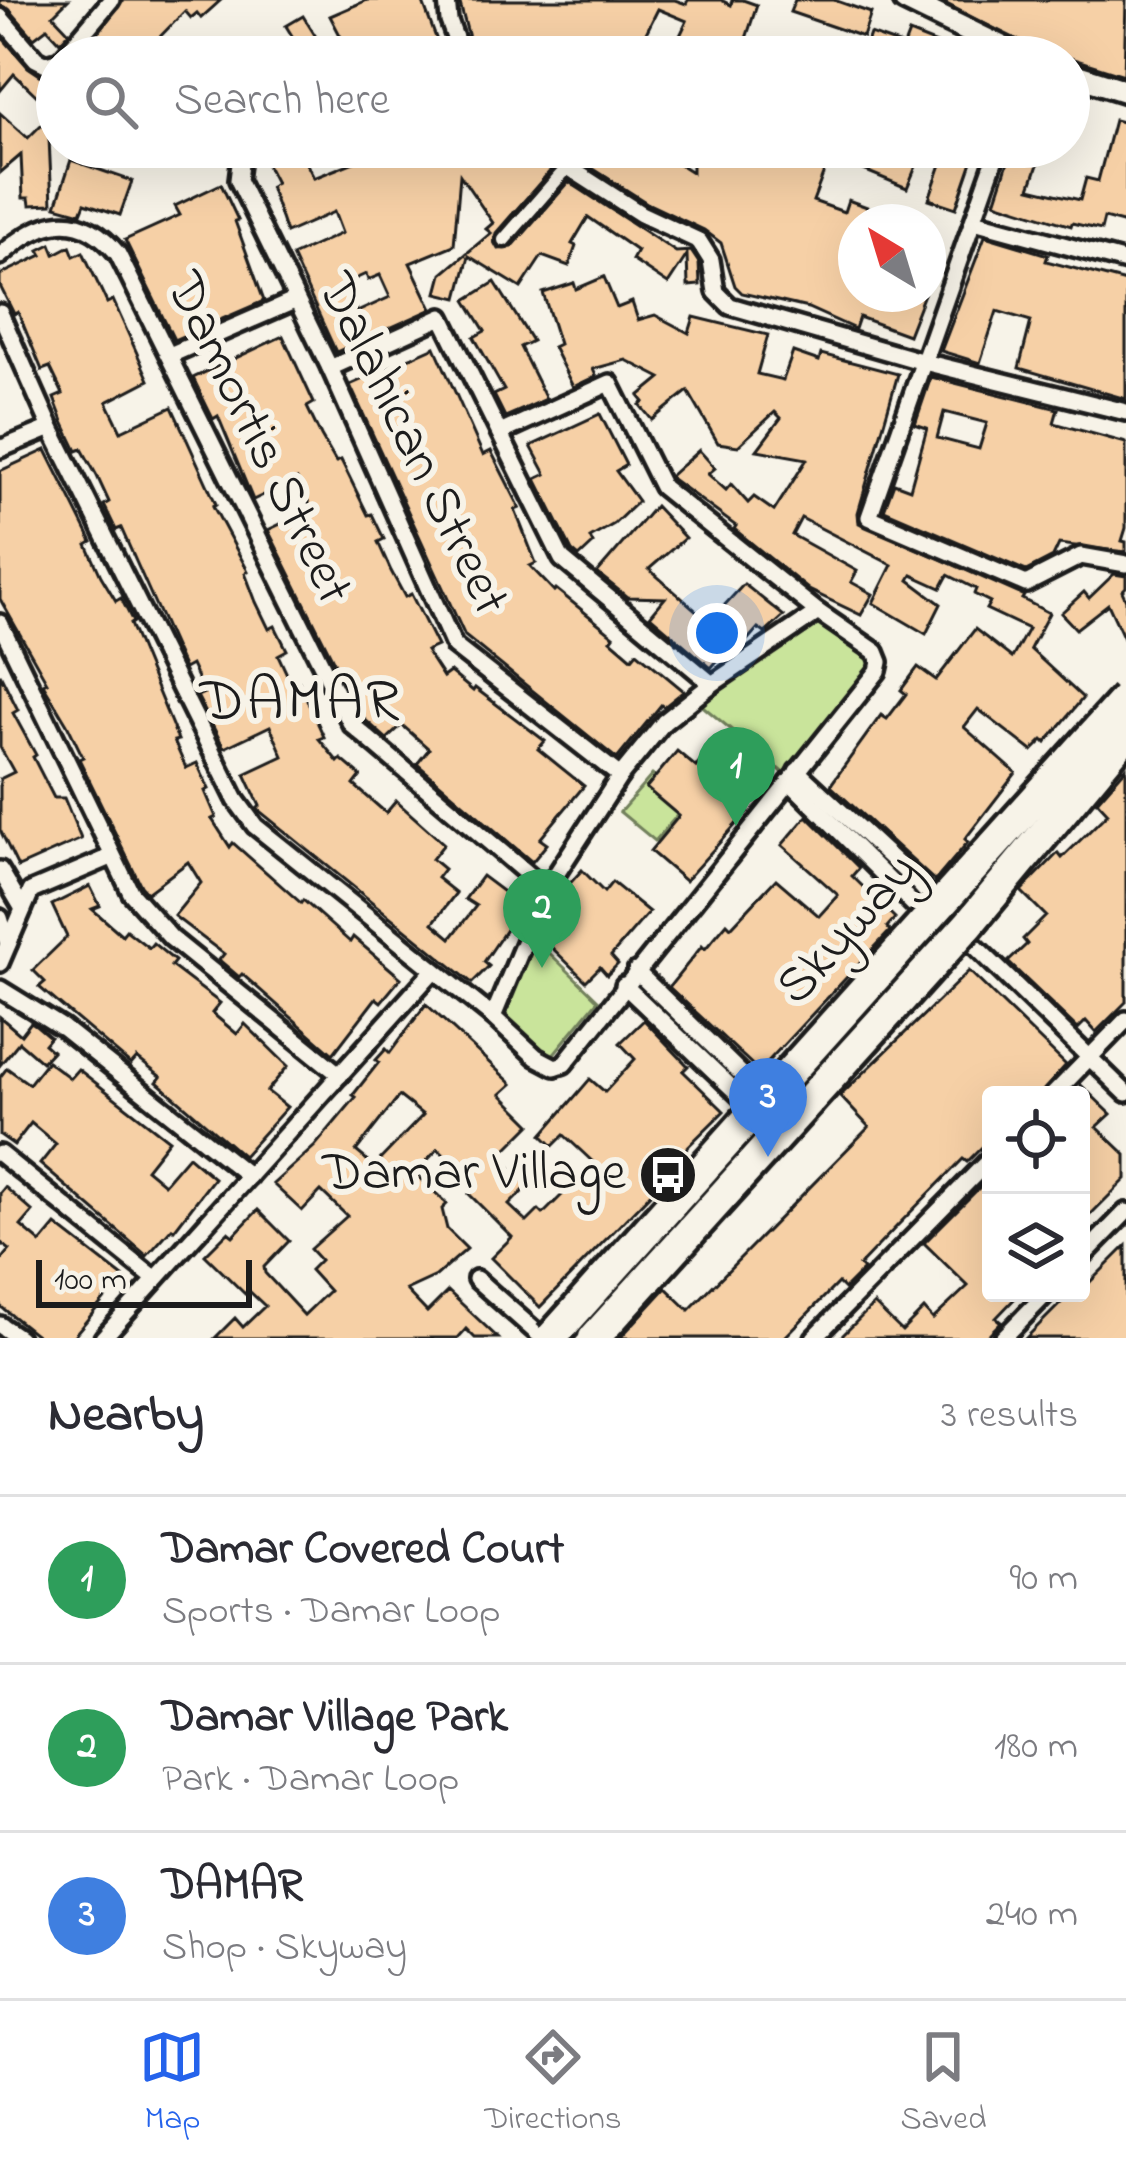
<!DOCTYPE html>
<meta charset="utf-8">
<style>
body{margin:0;font-family:"Indie Flower",sans-serif;background:#f2f2f3;color:#2b2b33}
.controls{position:absolute;right:36px;bottom:36px;display:grid;overflow:hidden;border-radius:12px;box-shadow:0 12px 48px #0002}
.controls button{width:108px;height:108px;display:grid;place-items:center;padding:0;border:0;border-bottom:3px solid #e1e1e2;background:#fff;color:#2b2b33;font:60px sans-serif}
.compass{position:absolute;left:838px;top:204px;width:108px;height:108px;border-radius:50%;background:#fff;box-shadow:0 12px 48px #0002;rotate:322deg}
.scale{position:absolute;left:36px;bottom:30px;width:216px;box-sizing:border-box;padding-left:12px;border:6px solid #1c1c1c;border-top:0;font-size:33px;line-height:42px;white-space:nowrap;color:#1c1c1c;-webkit-text-stroke:9px #f7f3e8;paint-order:stroke}
.you{position:absolute;left:717px;top:633px;width:42px;height:42px;margin:-30px;border:9px solid #fff;border-radius:50%;background:#1a73e8;box-shadow:0 0 0 18px #1a73e833}
.badge{display:grid;place-items:center;width:78px;height:78px;border-radius:50%;background:#2563eb;color:#fff;font-size:39px;font-weight:700}
.pin{position:absolute;translate:-50% -99px;filter:drop-shadow(0 3px 6px #0008)}
.pin::after{content:'';position:absolute;top:63px;width:42px;height:36px;background:inherit;clip-path:polygon(0 0,100% 0,50% 100%)}
.list{margin:0;padding:0;list-style:none}
h2{display:flex;justify-content:space-between;align-items:center;height:156px;margin:0;padding:0 48px;font-size:51px}
h2 small{font-size:39px;font-weight:400;color:#7c7c81}
.list li{display:grid;grid-template-columns:78px 1fr auto;gap:36px;align-items:center;box-sizing:border-box;height:168px;padding:0 48px;border-top:3px solid #e1e1e2}
.list b{display:block;font-size:45px;white-space:nowrap}
.list p{margin:0;font-size:39px;white-space:nowrap;color:#7c7c81}
.list em{font-size:39px;font-style:normal;color:#7c7c81}
.icon{flex:none;width:66px;height:66px;fill:none;stroke:currentColor;stroke-width:2;stroke-linecap:round;stroke-linejoin:round}
.map{position:relative;flex:none;width:1126px;height:1338px;overflow:hidden}
.search{position:absolute;background:#fff;box-shadow:0 12px 48px #0002;left:36px;right:36px;top:36px;height:132px;display:flex;align-items:center;gap:30px;box-sizing:border-box;padding:0 42px;border-radius:66px;color:#7c7c81;font-size:45px}
.sheet{height:660px;background:#fff}
nav{display:flex;justify-content:space-around;align-items:center;box-sizing:border-box;height:168px;border-top:3px solid #e1e1e2;background:#fff;font-size:33px;color:#7c7c81}
nav a{display:grid;justify-items:center;gap:6px}
nav .on{color:#2563eb}
.map>svg:first-child{display:block}
</style>
<div class="map">
<svg width="1126" height="1338" viewBox="0 0 1126 1338">
<rect width="100%" height="100%" fill="#f7f3e8"/>
<filter id="ink" filterUnits="userSpaceOnUse"><feTurbulence type="fractalNoise" baseFrequency=".00833" numOctaves="2"/><feDisplacementMap in="SourceGraphic" scale="24" xChannelSelector="R" yChannelSelector="G"/><feConvolveMatrix kernelMatrix="1 2 1 2 8 2 1 2 1" color-interpolation-filters="sRGB"/></filter>
<g filter="url(#ink)">
<g fill="#c9e49b" stroke="#72805c" stroke-width="3">
<path d="M817 622 869 658 871 669 786 775 699 703Z"/>
<path d="M652 775 687 804 655 841 620 812Z"/>
<path d="M532 936 598 1000 547 1062 498 1019Z"/>
</g>
<g fill="#f6d0a6" stroke="#1c1c1c" stroke-width="3" fill-rule="evenodd">
<path d="M0 0H68L53 15 69 32 60 42 47 28 34 38 9 9 0 5Z"/>
<path d="M123 0H221L201 18 197 13 191 18 185 11 149 48 160 57H96L86 49Z"/>
<path d="M367 0H422L443 57H305L286 26 303 16 323 48 341 37 330 16Z"/>
<path d="M459 0H675L686 4 688 0H721L731 5 732 0H743L757 5 740 57H702L676 44 687 21 658 9 645 35 656 44 643 57H474Z"/>
<path d="M795 0H834L871 13 863 37 790 12Z"/>
<path d="M939 0H1126L1124 75 1070 58 1044 46 1041 53Z"/>
<path d="M909 33 967 56V57H862L870 34 904 46Z"/>
<path d="M0 35 28 67 52 83 37 96 14 74 0 91Z"/>
<path d="M57 109V128L49 138 52 204 30 205 29 198H23L21 155 0 173V113L28 138Z"/>
<path d="M1114 120 1126 123V224L1104 218 1101 230 1072 223 1071 226 995 202 1013 147H1044L1030 188 1080 200 1086 178 1098 181Z"/>
<path d="M271 147H298L314 178 391 147H525L530 156 551 170 496 233 494 242 498 249 512 247 569 182 676 252 691 251 699 263 700 285 688 286 687 255 668 284 632 260 637 251 588 217 572 244 576 246 569 266 542 256 521 288 469 256 458 298 437 293 442 274 491 233 486 229 493 223 460 175 454 245 410 263 432 309 336 352 292 256 342 233 334 212 286 233 270 186 276 183 260 152ZM366 274 368 280 380 275 390 297 357 312 344 284Z"/>
<path d="M559 147H598L609 158 616 147H666L662 153 692 172V153L706 158 710 147H924L907 188 830 156 813 201 844 212 848 200 905 221 856 222V294H924L908 335 859 317 855 329 808 308 742 293 735 286 721 243 704 230 647 203Z"/>
<path d="M947 147H977L956 208 929 199Z"/>
<path d="M71 160 132 181 120 215 85 203 81 213 56 206Z"/>
<path d="M221 184 238 220 235 221 264 301 174 340 125 240 180 215 175 206Z"/>
<path d="M985 236 1048 255 1046 261 1126 282V399L1019 368 1031 321 997 311 980 363 941 351Z"/>
<path d="M51 244 55 254 70 246 74 256 83 252 107 303 113 300 149 380 107 402 121 431 172 407 216 504 213 506 248 571 245 573 256 602 269 629 275 626 287 650 278 655 292 685 299 682 324 737 319 739 338 762 341 759 361 776 354 785 386 813 396 801 444 844 432 859 444 869 437 878 456 893 433 923 451 938 476 906 465 899 482 876 522 906 484 962 489 966 472 983 257 809 260 806 245 774 283 756 270 726 224 748 197 696 204 693 191 665 184 669 121 528 116 530 104 505 109 502 97 476 82 449 77 451 64 424 54 398 63 394 50 367 42 370 18 312 14 314 0 286V275L42 255 39 250Z"/>
<path d="M604 277 617 308 632 302 638 320 655 315 689 333 694 317 768 335 757 374 783 380 793 352 819 361 821 354 898 374 858 513 859 523 1024 596 1022 599 1049 613 1030 649 1083 698 1046 743 1043 740 1032 751 978 709 964 727 1016 773 965 839 968 842 935 881 831 786 832 783 881 715 887 719 906 694 901 690 918 667 936 680 975 629 1012 658 1028 629 986 609 990 602 974 594 976 589 948 575 941 588 912 575 909 580 941 604 926 634 873 603 892 565 801 518 792 535 857 571 851 582 873 594 861 615 809 590 734 529 736 526 672 479 670 476 699 450 715 468 708 474 726 490 731 484 748 503 754 497 774 511 807 459 757 450 781 418 775 412 738 446 718 443 688 391 652 420 640 405 644 402 639 396 661 378 626 360 593 369 596 376 573 387 553 347 559 344 543 293 574 283 576 289Z"/>
<path d="M495 282 532 341 520 347 546 399 505 417 494 395 504 390 474 337 485 331 466 300Z"/>
<path d="M283 336 314 403 307 407 321 436 336 462 341 460 368 515 372 514 384 539 378 542 391 571 405 597 411 594 437 646 426 651 443 677 450 672 473 691 475 688 545 741 538 749 584 786 540 839 547 844 532 862 417 764 429 749 402 725 387 739 361 716 268 530 312 509 297 479 253 500 218 416 213 419 193 378Z"/>
<path d="M435 347 483 455 491 451 520 508 515 510 536 563 530 566 554 591 556 589 614 636 611 640 632 658 637 652 684 691 664 707 661 705 617 759 465 636 350 385Z"/>
<path d="M931 377 1058 409 1054 423 1126 443V528L1122 541 1126 542V552L1059 544 1053 557 1026 571 884 510 894 483 910 489 927 428 915 424ZM944 412 987 423 979 449 937 438Z"/>
<path d="M600 414 626 465 616 471 638 501 614 524 590 538 593 544 579 557 572 551 536 479 546 474 531 446Z"/>
<path d="M46 450 92 542 87 545 101 576 116 601 121 598 133 622 130 624 178 740 174 741 186 768 197 763 209 789 205 791 216 817 212 819 230 847 233 843 301 903 303 900 350 942 353 937 401 978 381 1002 376 998 333 1054 242 974 239 977 219 960 224 954 174 916 201 883 188 862 147 893 141 886 79 759 83 757 67 724 43 684 47 682 0 599V471Z"/>
<path d="M655 506 685 538 649 569 709 622 744 584 784 616 765 633 758 628 737 652 730 646 711 668 650 616 665 598 627 597 597 573Z"/>
<path d="M1114 574 1126 576V587L1122 591 1126 600V643L1108 604 1076 629 1061 613 1084 592 1089 598Z"/>
<path d="M0 674 18 710 13 713 36 755 33 757 54 798H64L81 839 18 867 0 830V779L14 772 0 747Z"/>
<path d="M718 740 767 782 745 809 748 811 685 881 650 851 679 816 646 788 677 751 696 767Z"/>
<path d="M1126 768V1002L1096 1032 1086 1021 1078 1029 1008 962 1027 944 1023 939 1046 916 1021 891 1058 853 1062 858 1108 813 1097 801Z"/>
<path d="M807 816 859 868 852 876 895 918 887 927 890 931 759 1071 669 987 702 946 705 949 727 923 731 927 776 879 819 916 838 895 782 845Z"/>
<path d="M582 870 604 892 612 882 649 912 611 956 618 964 607 975 600 967 586 981 540 936 566 910 555 900Z"/>
<path d="M90 886 100 906 92 909 122 935 126 930 149 948 153 943 175 961 171 966 220 1003 212 1013 237 1034 245 1024 288 1066 267 1091 287 1107 243 1156 157 1082 161 1077 137 1058 131 1065 39 987 45 982 33 970 67 937 52 905Z"/>
<path d="M969 971 1066 1065 1041 1093 991 1095V1138L967 1162 963 1159 898 1225 859 1266 863 1270 844 1289 838 1283 784 1338H620L666 1288 689 1310 869 1127 840 1096Z"/>
<path d="M426 1004 512 1084 501 1094 531 1124 499 1156 528 1186 509 1205 527 1222 539 1210 543 1214 594 1163 564 1135 553 1146 542 1135 590 1079 605 1092 635 1059 620 1043 644 1020 688 1066 683 1071 724 1111 652 1182 657 1187 540 1307 491 1258 512 1237 469 1194 477 1186 438 1149 415 1173 447 1204 442 1209 447 1229 467 1249 436 1276 406 1290 427 1312 448 1291 498 1338H475L466 1329 458 1338H215L235 1318 243 1327 265 1306 248 1290 245 1294 205 1255 228 1232 233 1236 258 1210 289 1241 264 1267 265 1273 304 1315 329 1291 310 1270 320 1260 310 1249 347 1216 321 1191 302 1211 273 1184 315 1146 356 1097 353 1095 379 1062 376 1060 386 1049 390 1053ZM399 1096 423 1115 374 1166 356 1151Z"/>
<path d="M0 1017 21 1035 31 1022 37 1026 50 1037 44 1044 52 1051 42 1062 19 1042 0 1065Z"/>
<path d="M47 1061 70 1078 78 1069 169 1140 146 1169 164 1184 188 1156 214 1178 174 1230 172 1228 147 1256 40 1164 56 1144 31 1123 14 1145 0 1135V1077L7 1068 29 1084Z"/>
<path d="M1081 1085 1111 1114 1097 1127 1126 1155V1179L1081 1224Z"/>
<path d="M991 1182V1293H1020L996 1318 1001 1322 985 1338H840L874 1304 902 1331 924 1309 933 1319 968 1286 924 1243 982 1185 985 1188Z"/>
<path d="M5 1187 33 1212 21 1226 41 1243 56 1225 123 1277 72 1338H40L0 1306V1262L10 1250 0 1242V1193Z"/>
<path d="M1126 1246V1338H1026L1071 1293H1081V1278L1088 1284Z"/>
</g>
<g fill="none" stroke-linecap="round" stroke-linejoin="round">
<g stroke="#1c1c1c" stroke-width="21">
<path id="pedestrian" d="M504 240 566 169"/>
</g>
<g stroke="#1c1c1c" stroke-width="24">
<g id="minor">
<path d="M447 0 449 21 462 57"/>
<path d="M0 17 36 59 46 64 57 61"/>
<path d="M63 57 111 0"/>
<path d="M537 147 641 214 699 241 711 260 716 292 730 306 924 362 1126 412"/>
<path d="M999 147 869 517 1026 584 1081 556 1126 564"/>
<path d="M241 156 238 180 330 368 454 646 620 776"/>
<path d="M974 221 1126 262"/>
<path d="M0 256C41 219 79 207 118 254L351 724 546 890"/>
<path d="M0 313 51 428 236 800 255 826 493 1017 536 1057 555 1067 564 1064 878 671 880 662 876 652 818 612 662 487 610 383 500 433"/>
<path d="M170 355 294 301"/>
<path d="M330 368 442 317 562 559 712 684"/>
<path d="M0 449 51 428"/>
<path d="M0 623 131 893 171 938 340 1075"/>
<path d="M797 771 919 884 974 945 1126 1093"/>
<path d="M790 782 921 912 960 940"/>
<path d="M0 870 23 909"/>
<path d="M0 918 8 944"/>
<path d="M0 963 31 891 111 857"/>
<path d="M636 971 762 1094 780 1124"/>
<path d="M624 985 756 1111"/>
<path d="M0 989 63 1028 249 1176"/>
<path d="M493 1017 546 890 620 776 664 722 712 684 818 612"/>
<path d="M1053 1095 1126 1020"/>
<path d="M0 1154 155 1279"/>
<path d="M1081 1258 1126 1212"/>
<path d="M476 1279 543 1338"/>
<path d="M0 1325 19 1338"/>
<path d="M103 1338 434 970"/>
<path d="M814 1338 991 1158"/>
<path d="M1003 1338 1047 1293"/>
</g>
</g>
<g stroke="#1c1c1c" stroke-width="30">
<g id="tertiary">
<path d="M905 0 1022 57"/>
<path d="M1069 73 1126 91"/>
</g>
</g>
<use href="#pedestrian" stroke="#f7f3e8" stroke-width="12"/>
<use href="#minor" stroke="#f7f3e8" stroke-width="15"/>
<use href="#tertiary" stroke="#f7f3e8" stroke-width="21"/>
<g stroke="#1c1c1c" stroke-width="39" stroke-linecap="butt">
<g id="motorway-bridge">
<path d="M551 1338 1126 698"/>
<path d="M594 1338 969 924 1126 735"/>
</g>
</g>
<use href="#motorway-bridge" stroke="#f7f3e8" stroke-width="30"/>
</g>
</g>
<defs>
<g id="bus-disc" transform="scale(3)"><circle r="9.5" fill="#1c1c1c" stroke="#f7f3e8"/><path d="M-5-6H5V4H4V6H2V4H-2V6H-4V4H-5ZM-3.5-4V0h7V-4ZM-3.5 1.2v1.5H-2V1.2ZM2 1.2v1.5H3.5V1.2Z" fill="#fff"/></g>
</defs>
<g fill-rule="evenodd">
<use href="#bus-disc" x="668" y="1175"/>
</g>
<g text-anchor="middle" dominant-baseline="central" stroke-width="12" stroke-linejoin="round" paint-order="stroke">
<g font-size="54" fill="#1c1c1c" stroke="#f7f3e8">
<text transform="translate(257 439) rotate(64)">Damortis Street</text>
<text transform="translate(411 445) rotate(64)">Dalahican Street</text>
<text transform="translate(849 930) rotate(-48)">Skyway</text>
</g>
<g font-size="54" fill="#1c1c1c" stroke="#f7f3e8" text-anchor="end">
<text x="626" y="1175">Damar Village</text>
</g>
<g font-size="60" letter-spacing="3" fill="#1c1c1c" stroke="#f7f3e8">
<text x="301" y="703">DAMAR</text>
</g>
</g>
</svg>
<div class="controls">
<button><svg class="icon" aria-label="locate" viewBox="0 0 24 24"><circle cx="12" cy="12" r="6"/><path d="M12 2v4M12 18v4M2 12h4M18 12h4"/></svg></button>
<button><svg class="icon" aria-label="layers" viewBox="0 0 24 24"><path d="M12 4l9 5-9 5-9-5zM3 14l9 5 9-5"/></svg></button>
</div>
<svg class="compass" viewBox="-18 -18 36 36"><path d="M0-13l5 13h-10z" fill="#e53935"/><path d="M0 13l5-13h-10z" fill="#7c7c81"/></svg>
<div class="scale">100 m</div>
<div class="you"></div>
<div class="pin badge" style="left:736px;top:826px;background:#2e9e5b">1</div>
<div class="pin badge" style="left:542px;top:968px;background:#2e9e5b">2</div>
<div class="pin badge" style="left:768px;top:1157px;background:#3f7fe0">3</div>
<div class="search"><svg class="icon" aria-label="search" viewBox="0 0 24 24"><circle cx="10" cy="10" r="6"/><path d="M15 15l6 6"/></svg>Search here</div>
</div>
<section class="sheet">
<h2>Nearby<small>3 results</small></h2>
<ul class="list">
<li><span class="badge" style="background:#2e9e5b">1</span><div><b>Damar Covered Court</b><p>Sports · Damar Loop</p></div><em>90 m</em></li>
<li><span class="badge" style="background:#2e9e5b">2</span><div><b>Damar Village Park</b><p>Park · Damar Loop</p></div><em>180 m</em></li>
<li><span class="badge" style="background:#3f7fe0">3</span><div><b>DAMAR</b><p>Shop · Skyway</p></div><em>240 m</em></li>
</ul>
</section>
<nav>
<a class="on"><svg class="icon" aria-label="map" viewBox="0 0 24 24"><path d="M3 6l6-2 6 2 6-2v14l-6 2-6-2-6 2zM9 4v14M15 6v14"/></svg>Map</a>
<a><svg class="icon" aria-label="directions" viewBox="0 0 24 24"><path d="M12 3l9 9-9 9-9-9zM9 14v-3h6M13 9l2 2-2 2"/></svg>Directions</a>
<a><svg class="icon" aria-label="saved" viewBox="0 0 24 24"><path d="M7 4h10v16l-5-4-5 4z"/></svg>Saved</a>
</nav>
